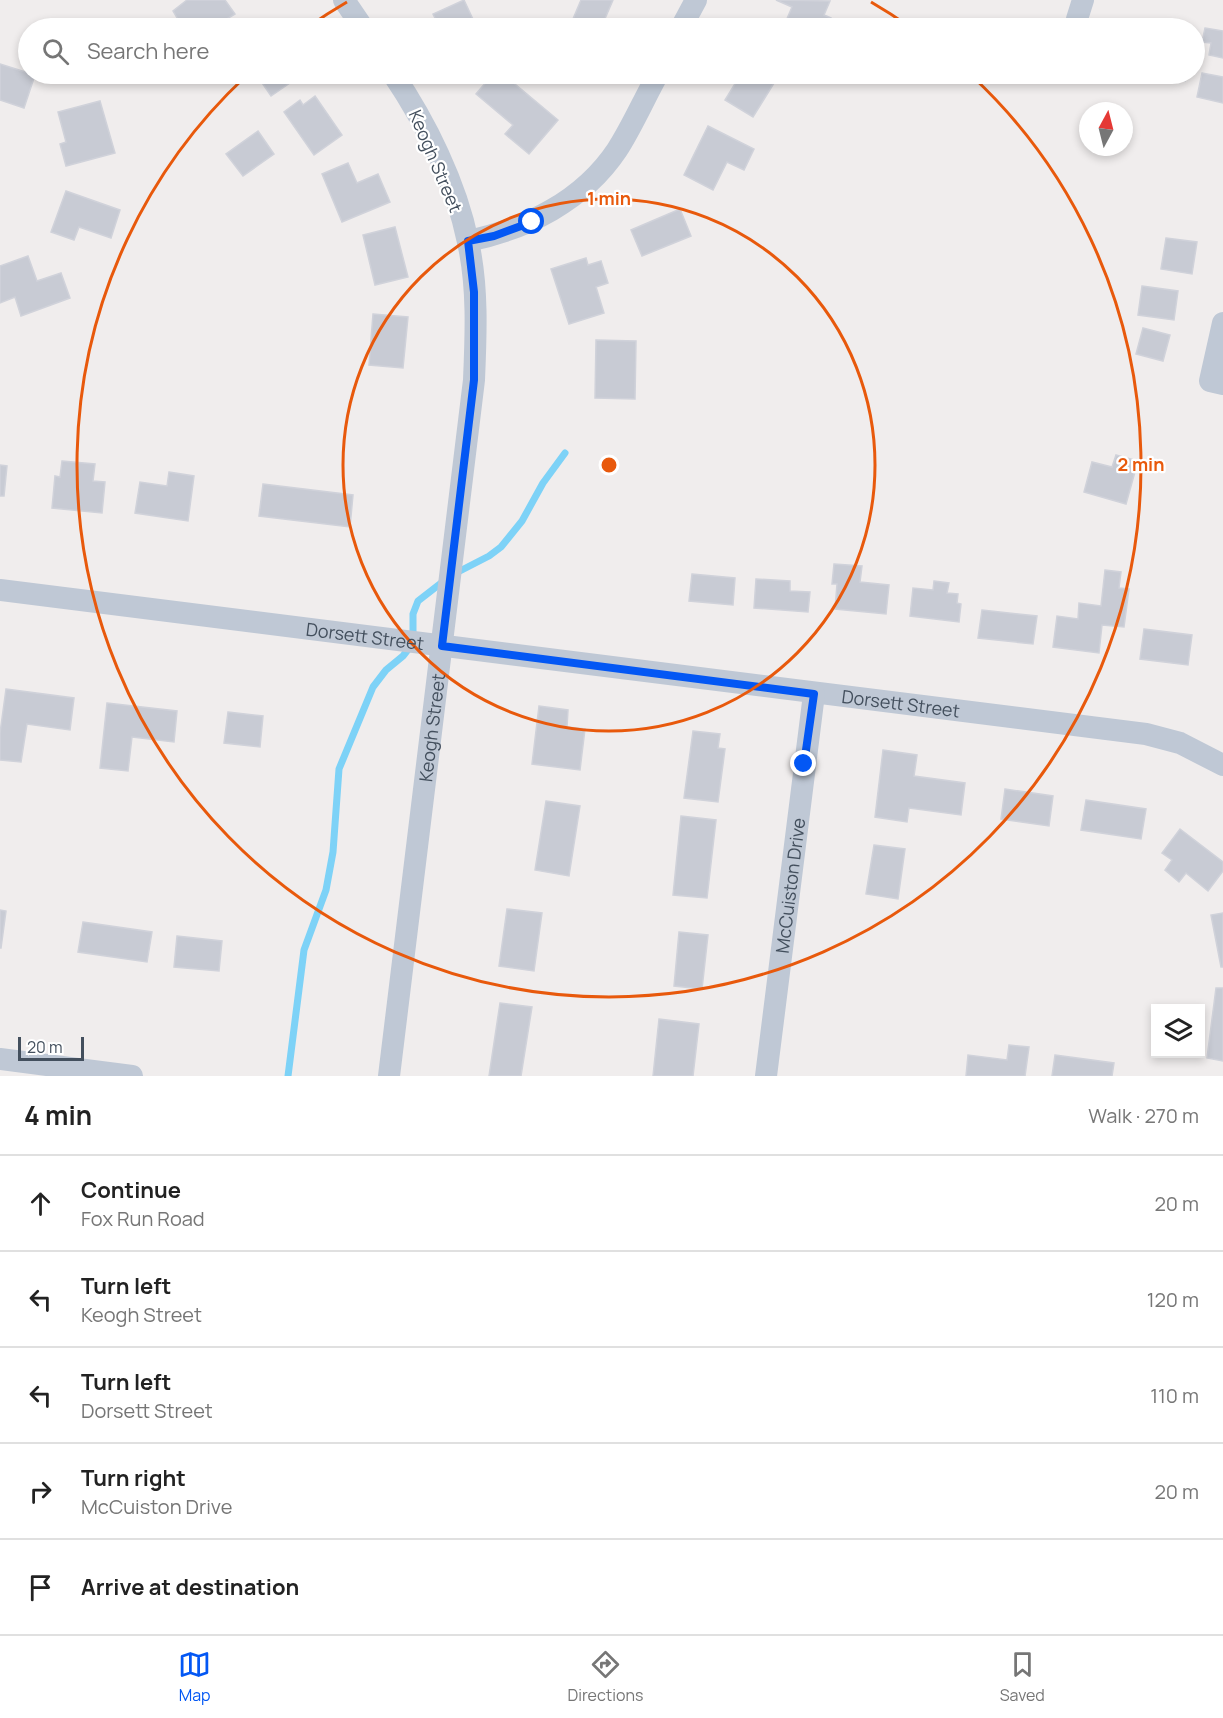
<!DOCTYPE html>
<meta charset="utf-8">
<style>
body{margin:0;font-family:Manrope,sans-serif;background:#f6f6f6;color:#222}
.controls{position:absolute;right:18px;bottom:18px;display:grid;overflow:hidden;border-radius:0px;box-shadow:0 3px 9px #0003}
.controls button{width:54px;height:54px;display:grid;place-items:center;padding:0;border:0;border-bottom:2px solid #e0e0e0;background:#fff;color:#222;font:30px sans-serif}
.compass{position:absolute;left:1079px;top:102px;width:54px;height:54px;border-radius:50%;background:#fff;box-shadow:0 3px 9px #0003;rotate:7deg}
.scale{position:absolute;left:18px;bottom:15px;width:66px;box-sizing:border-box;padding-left:6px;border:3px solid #434f5d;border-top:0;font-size:16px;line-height:21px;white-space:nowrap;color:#434f5d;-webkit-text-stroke:4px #fff;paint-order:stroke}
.stop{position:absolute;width:18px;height:18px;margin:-14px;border:4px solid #0357f4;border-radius:50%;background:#fff}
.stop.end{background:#0357f4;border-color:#fff;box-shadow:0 2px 6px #0008}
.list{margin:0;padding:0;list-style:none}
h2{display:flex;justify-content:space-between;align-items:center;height:78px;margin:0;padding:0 24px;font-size:26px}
h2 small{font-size:20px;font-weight:400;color:#767676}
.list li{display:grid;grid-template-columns:39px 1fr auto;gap:18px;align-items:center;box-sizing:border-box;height:96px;padding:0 24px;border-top:2px solid #e0e0e0}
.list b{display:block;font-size:22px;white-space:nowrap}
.list p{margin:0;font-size:20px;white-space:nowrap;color:#767676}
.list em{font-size:20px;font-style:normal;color:#767676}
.icon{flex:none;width:33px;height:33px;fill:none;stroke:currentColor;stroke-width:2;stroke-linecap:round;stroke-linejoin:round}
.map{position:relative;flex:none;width:1223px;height:1076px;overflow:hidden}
.search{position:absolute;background:#fff;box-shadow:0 3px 9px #0003;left:18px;right:18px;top:18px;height:66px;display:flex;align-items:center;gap:15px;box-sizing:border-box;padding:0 21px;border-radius:33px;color:#767676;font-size:22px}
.sheet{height:558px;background:#fff}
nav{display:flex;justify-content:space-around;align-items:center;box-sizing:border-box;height:84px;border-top:2px solid #e0e0e0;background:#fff;font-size:16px;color:#767676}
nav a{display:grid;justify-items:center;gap:3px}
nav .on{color:#0357f4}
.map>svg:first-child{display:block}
</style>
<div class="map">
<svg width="1223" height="1076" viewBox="0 0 1223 1076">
<rect width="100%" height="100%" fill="#f0eded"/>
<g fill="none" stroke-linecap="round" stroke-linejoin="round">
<g stroke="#7dd2f7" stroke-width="7">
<path d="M454 574 489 556 501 547 522 521 543 483 565 453"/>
<path d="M288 1076 304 950 326 890 333 852 339 769 373 687 386 670 403 656 413 643V614L418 601 445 580"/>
</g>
</g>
<g fill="#c8cbd4" stroke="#d0d2da" stroke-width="1.5">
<path d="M187 0H225L235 14 212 28H205L201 21 189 28H183L173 11Z"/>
<path d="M464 0 477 28H440L433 14Z"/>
<path d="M581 0H613L601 28H577L570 26Z"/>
<path d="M776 0 830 1 824 15 831 18 827 28H783L792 7Z"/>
<path d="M1205 28 1223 31V58L1209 55 1211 43 1202 42Z"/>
<path d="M0 64 35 75 24 108 0 100Z"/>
<path d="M1202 73 1223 77V103L1197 97Z"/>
<path d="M256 74H299L300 76 271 96Z"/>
<path d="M493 74H503L558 120 529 154 505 134 513 125 476 94Z"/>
<path d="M741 74 779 75 753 117 725 100Z"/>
<path d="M1168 74H1186L1185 81H1168Z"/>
<path d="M315 96 342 135 314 155 284 112 300 100 303 105Z"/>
<path d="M100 101 115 153 66 166 60 144 66 142 58 112Z"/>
<path d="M708 126 754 149 744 170 727 162 713 190 684 175Z"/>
<path d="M258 131 274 154 243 176 226 154Z"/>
<path d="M348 163 357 183 378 174 390 202 342 222 322 174Z"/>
<path d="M66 191 120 210 111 238 79 227 74 240 51 232Z"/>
<path d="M680 209 691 236 642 256 631 230Z"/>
<path d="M395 227 408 277 375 285 363 235Z"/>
<path d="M1166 238 1197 242 1192 274 1161 269Z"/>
<path d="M28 256 37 281 61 273 70 298 21 316 15 297 0 303V266Z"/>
<path d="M586 258 588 265 601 261 608 283 596 287 604 313 569 324 551 269Z"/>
<path d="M1142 286 1178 291 1174 320 1138 315Z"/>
<path d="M373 314 408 317 403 368 369 365Z"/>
<path d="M1143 328 1170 335 1163 361 1136 354Z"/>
<path d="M596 340 636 341 635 399 595 398Z"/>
<path d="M1116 455 1138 461 1126 504 1084 492 1092 462 1112 467Z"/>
<path d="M62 461 95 464 93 481 105 482 102 513 52 508 55 476 60 477Z"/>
<path d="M0 465 7 466 4 496H0Z"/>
<path d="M169 472 194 476 188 521 135 513 140 482 167 486Z"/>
<path d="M263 484 353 495 350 527 259 516Z"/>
<path d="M834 564 862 566 860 582 889 585 886 614 835 609 837 584H832Z"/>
<path d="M1105 570 1121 572 1119 588 1129 589 1124 627 1102 625 1099 653 1053 647 1057 616 1078 619 1079 603 1101 606Z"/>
<path d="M692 574 735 578 733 605 689 601Z"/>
<path d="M756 579 790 581V591L810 592 808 612 754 608Z"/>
<path d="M934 581 949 583 947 593 958 594 957 603 961 604 959 622 910 616 913 588 933 590Z"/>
<path d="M982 610 1037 616 1033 644 978 638Z"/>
<path d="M1144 629 1192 635 1188 665 1140 659Z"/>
<path d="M6 689 74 698 70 730 27 724 21 762 0 760V733Z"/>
<path d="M107 703 177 711 174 742 132 737 128 771 100 768Z"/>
<path d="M539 706 568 710 567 727 585 729 580 770 532 764Z"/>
<path d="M228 712 263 716 260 747 224 743Z"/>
<path d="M693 731 720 734 718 748 725 749 718 802 684 798Z"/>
<path d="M883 750 917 755 914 776 965 783 961 815 909 808 907 822 875 817Z"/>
<path d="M1005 789 1053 796 1049 826 1001 819Z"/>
<path d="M1086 800 1146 809 1141 839 1081 830Z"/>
<path d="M546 801 580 806 569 876 535 870Z"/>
<path d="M681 816 716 820 707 898 673 895Z"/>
<path d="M1180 829 1223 862V871L1208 891 1186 873 1179 882 1165 870 1172 860 1162 853Z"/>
<path d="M874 845 905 849 898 899 866 894Z"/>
<path d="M507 909 542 913 534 971 499 966Z"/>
<path d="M0 910 6 911 1 948H0Z"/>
<path d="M1223 913V967H1221L1211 915Z"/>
<path d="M83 922 152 932 147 962 78 952Z"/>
<path d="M679 932 708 935 702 989 674 986Z"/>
<path d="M177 936 222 941 219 971 174 967Z"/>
<path d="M1216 988H1223V1061L1207 1058Z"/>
<path d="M500 1003 532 1007 521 1076H489Z"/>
<path d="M659 1019 699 1024 693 1076H653Z"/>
<path d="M1009 1045 1029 1047 1025 1076H966L968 1055 1007 1060Z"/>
<path d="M1055 1055 1114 1063 1112 1076H1052Z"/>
</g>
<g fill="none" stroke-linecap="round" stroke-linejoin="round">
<g stroke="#bfc8d5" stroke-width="22">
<path d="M344 0 363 28"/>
<path d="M1077 19 1083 0"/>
<path d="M681 28 696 0"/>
<path d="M468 241C526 229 583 201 617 150 632 127 644 99 658 74"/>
<path d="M1223 323 1210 381 1223 384"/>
<path id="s1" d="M0 590 1146 734 1180 743 1223 765"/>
<path d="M0 1059 132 1076"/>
<path id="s2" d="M389 1076 474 380C476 334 478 286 468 242 456 183 426 123 393 74"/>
<path id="s3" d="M766 1076 814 694"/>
</g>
</g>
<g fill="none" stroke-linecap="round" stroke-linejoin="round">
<path stroke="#0357f4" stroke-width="8" d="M532 222 494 236 468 241 474 292V380L442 646 814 694 804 764"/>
</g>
<g fill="none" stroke="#e8590c" stroke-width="3">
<circle cx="609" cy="465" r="266"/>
<path d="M308 27A532 532 0 0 1 347 2M871 2A532 532 0 0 1 910 27M972 76A532 532 0 1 1 246 76"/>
</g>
<g text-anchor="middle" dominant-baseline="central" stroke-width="4.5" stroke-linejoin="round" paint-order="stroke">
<g font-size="18" fill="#434f5d" stroke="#fff">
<text transform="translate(436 161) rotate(67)">Keogh Street</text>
<text stroke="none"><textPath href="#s1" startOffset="368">Dorsett Street</textPath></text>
<text stroke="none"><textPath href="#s1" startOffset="908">Dorsett Street</textPath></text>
<text stroke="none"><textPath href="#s2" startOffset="351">Keogh Street</textPath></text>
<text stroke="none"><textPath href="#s3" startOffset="192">McCuiston Drive</textPath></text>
</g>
</g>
<circle cx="609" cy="465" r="9" fill="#e8590c" stroke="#fff" stroke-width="3"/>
<g font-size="18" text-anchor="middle" font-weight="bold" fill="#e8590c" stroke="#fff" stroke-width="4.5" stroke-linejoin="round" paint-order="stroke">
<text x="609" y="205">1 min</text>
<text x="1141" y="471">2 min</text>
</g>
</svg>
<div class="controls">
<button><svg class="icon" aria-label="layers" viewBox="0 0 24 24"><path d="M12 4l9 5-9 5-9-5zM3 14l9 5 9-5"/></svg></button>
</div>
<svg class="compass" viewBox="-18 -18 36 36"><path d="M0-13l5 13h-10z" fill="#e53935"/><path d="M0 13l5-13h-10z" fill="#767676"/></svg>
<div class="scale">20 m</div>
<div class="stop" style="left:532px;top:222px"></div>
<div class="stop end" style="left:804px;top:764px"></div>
<div class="search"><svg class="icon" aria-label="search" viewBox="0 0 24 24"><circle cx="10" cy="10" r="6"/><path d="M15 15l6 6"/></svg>Search here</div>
</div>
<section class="sheet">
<h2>4 min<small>Walk · 270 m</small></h2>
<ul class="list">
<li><svg class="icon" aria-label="ahead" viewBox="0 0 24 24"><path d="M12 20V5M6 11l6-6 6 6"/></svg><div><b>Continue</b><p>Fox Run Road</p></div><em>20 m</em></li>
<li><svg class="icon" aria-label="left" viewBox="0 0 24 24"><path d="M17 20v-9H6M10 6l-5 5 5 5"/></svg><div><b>Turn left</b><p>Keogh Street</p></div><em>120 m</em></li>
<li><svg class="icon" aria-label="left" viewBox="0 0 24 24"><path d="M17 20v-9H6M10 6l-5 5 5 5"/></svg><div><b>Turn left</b><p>Dorsett Street</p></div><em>110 m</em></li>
<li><svg class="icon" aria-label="right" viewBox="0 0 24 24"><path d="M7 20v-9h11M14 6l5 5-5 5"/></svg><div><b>Turn right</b><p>McCuiston Drive</p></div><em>20 m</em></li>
<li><svg class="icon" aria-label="arrive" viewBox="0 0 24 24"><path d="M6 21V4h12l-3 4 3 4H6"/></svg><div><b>Arrive at destination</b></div></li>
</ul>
</section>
<nav>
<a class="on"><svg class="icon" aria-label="map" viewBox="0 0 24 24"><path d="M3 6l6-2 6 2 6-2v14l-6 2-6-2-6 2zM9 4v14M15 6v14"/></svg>Map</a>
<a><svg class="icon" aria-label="directions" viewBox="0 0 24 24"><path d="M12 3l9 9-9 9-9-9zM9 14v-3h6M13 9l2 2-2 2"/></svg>Directions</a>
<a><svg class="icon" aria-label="saved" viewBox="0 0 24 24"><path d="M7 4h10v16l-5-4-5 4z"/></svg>Saved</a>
</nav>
